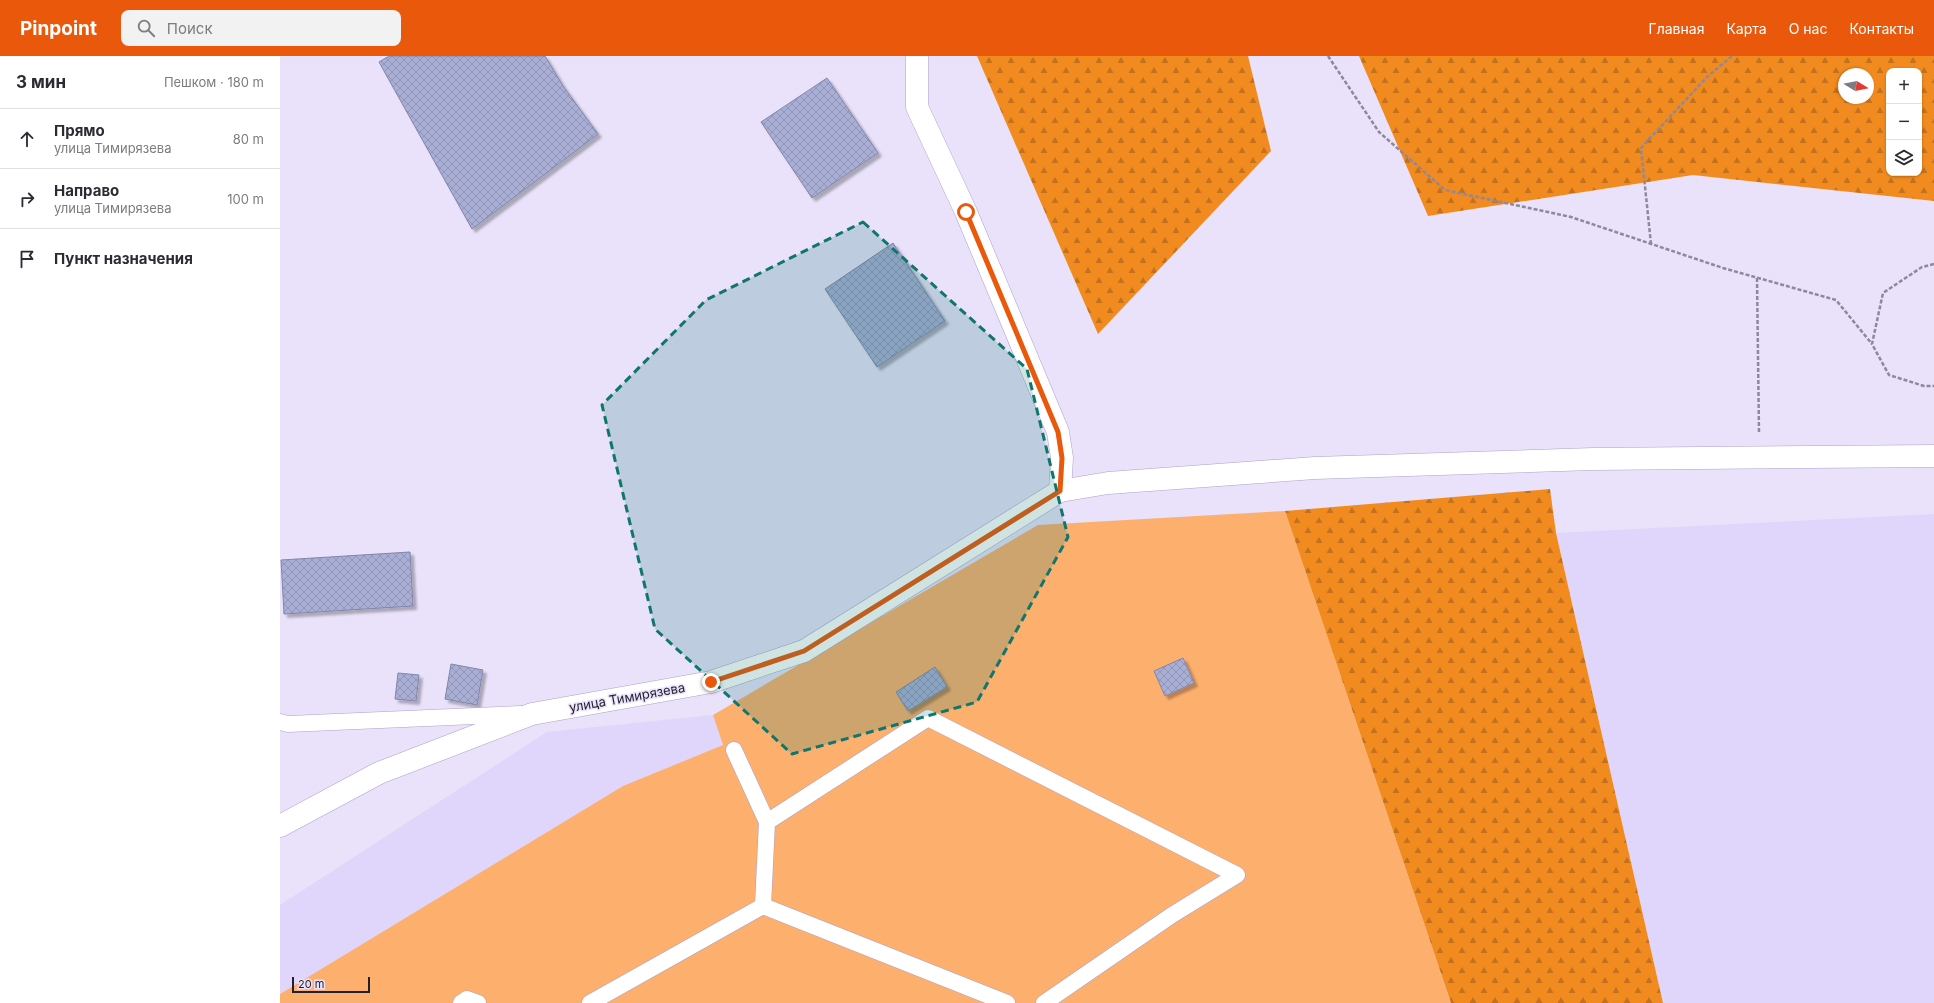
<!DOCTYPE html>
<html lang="ru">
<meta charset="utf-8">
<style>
body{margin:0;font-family:Inter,sans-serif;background:#f2f2f3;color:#2b2b33}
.controls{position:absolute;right:12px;top:12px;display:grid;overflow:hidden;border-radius:8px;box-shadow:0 1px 3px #0004}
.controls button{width:36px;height:36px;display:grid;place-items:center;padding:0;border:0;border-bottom:1px solid #e1e1e2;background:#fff;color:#2b2b33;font:20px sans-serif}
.compass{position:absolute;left:1558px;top:12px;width:36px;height:36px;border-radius:50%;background:#fff;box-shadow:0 1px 3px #0004;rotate:100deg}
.scale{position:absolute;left:12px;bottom:10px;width:78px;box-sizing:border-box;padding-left:4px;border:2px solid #231f2d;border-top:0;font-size:11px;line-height:14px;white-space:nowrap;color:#231f2d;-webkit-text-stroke:3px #e9e2fa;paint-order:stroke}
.stop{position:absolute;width:12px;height:12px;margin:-9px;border:3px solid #ea580c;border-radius:50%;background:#fff}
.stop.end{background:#ea580c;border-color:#fff;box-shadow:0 1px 4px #0008}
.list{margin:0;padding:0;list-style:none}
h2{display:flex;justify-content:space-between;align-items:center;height:52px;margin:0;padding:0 16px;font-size:17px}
h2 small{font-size:13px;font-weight:400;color:#7c7c81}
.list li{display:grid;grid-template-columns:26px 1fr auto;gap:12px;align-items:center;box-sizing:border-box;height:60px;padding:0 16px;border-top:1px solid #e1e1e2}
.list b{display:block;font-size:15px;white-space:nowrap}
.list p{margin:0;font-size:13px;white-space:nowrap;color:#7c7c81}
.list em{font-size:13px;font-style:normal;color:#7c7c81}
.icon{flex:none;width:22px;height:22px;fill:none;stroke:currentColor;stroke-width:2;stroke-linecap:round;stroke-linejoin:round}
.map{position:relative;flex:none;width:1654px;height:947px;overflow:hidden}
header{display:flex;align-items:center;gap:24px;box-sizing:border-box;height:56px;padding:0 20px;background:#ea580c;color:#fff}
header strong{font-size:19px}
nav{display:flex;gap:22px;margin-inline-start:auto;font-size:14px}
.search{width:280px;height:36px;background:#f2f2f3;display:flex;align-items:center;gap:10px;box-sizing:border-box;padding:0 14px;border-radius:8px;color:#7c7c81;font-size:15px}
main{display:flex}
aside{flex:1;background:#fff}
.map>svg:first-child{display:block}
</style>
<header>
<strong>Pinpoint</strong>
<div class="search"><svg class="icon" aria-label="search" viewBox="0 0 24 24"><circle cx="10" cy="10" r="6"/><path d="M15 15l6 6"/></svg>Поиск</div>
<nav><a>Главная</a><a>Карта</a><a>О нас</a><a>Контакты</a></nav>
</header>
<main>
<aside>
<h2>3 мин<small>Пешком · 180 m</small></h2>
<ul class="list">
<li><svg class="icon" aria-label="ahead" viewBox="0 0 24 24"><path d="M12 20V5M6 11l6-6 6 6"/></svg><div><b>Прямо</b><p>улица Тимирязева</p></div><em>80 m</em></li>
<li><svg class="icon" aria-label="right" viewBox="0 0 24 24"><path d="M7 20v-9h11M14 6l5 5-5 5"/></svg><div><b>Направо</b><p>улица Тимирязева</p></div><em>100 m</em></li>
<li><svg class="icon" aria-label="arrive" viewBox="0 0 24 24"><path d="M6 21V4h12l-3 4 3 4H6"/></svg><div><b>Пункт назначения</b></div></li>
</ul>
</aside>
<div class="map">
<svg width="1654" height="947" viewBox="0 0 1654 947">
<defs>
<pattern id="forest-firs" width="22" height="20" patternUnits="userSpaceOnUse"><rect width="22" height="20" fill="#f18b20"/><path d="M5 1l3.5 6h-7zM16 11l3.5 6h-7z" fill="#c3711c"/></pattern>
<pattern id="building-cross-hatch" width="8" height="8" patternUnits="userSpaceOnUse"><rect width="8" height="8" fill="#a9aed5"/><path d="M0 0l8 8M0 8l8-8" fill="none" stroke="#9195b7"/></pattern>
<filter id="shadow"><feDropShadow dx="3.5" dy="3.5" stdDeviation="1" flood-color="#0004"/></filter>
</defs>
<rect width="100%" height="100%" fill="#e9e2fa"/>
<g fill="#e0d5fa">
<path d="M1654 458V947H1383L1276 477Z"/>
<path d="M433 659 443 689 343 730 0 938V849L267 676Z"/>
</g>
<path fill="#fdaf6e" d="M1005 455 1171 947H0V938L343 730 443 689 433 659 758 469Z"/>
<g fill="url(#forest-firs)" fill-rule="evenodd">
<path d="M697 0H968L991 95 818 278Z"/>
<path d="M1079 0H1654V145L1413 119 1148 160ZM1609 15H1639V117H1609ZM1564 18H1588V42H1564Z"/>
<path d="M1270 433 1276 477 1383 947H1171L1005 455Z"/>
</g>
<g fill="url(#building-cross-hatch)" stroke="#8185aa" filter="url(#shadow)">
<path d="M109 0H265L283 30 318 78 192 173 99 6Z"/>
<path d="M547 22 598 97 532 142 481 66Z"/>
<path d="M613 187 665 265 597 311 545 233Z"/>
<path d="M130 496 133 550 4 558 1 504Z"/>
<path d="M903 602 914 627 885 640 874 615Z"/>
<path d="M171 608 203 614 197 649 165 643Z"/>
<path d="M655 611 667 631 628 655 616 636Z"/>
<path d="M118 617 139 619 136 645 115 643Z"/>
</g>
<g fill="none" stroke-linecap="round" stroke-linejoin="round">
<g stroke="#ada1c7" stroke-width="17">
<g id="service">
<path d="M0 666 8 668 241 658"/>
<path d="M454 694 487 766"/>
<path d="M483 850 487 766 648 662 957 819 892 859 764 947"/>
<path d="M181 947 187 943 198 947"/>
<path d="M310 947 483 850 727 947"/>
</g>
</g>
<g stroke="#ada1c7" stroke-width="23">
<path id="minor" d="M637 0V51L686 156 778 376 782 402 780 435 828 427 1035 412 1313 403 1654 400"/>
</g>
<g stroke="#ada1c7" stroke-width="23">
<path id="tertiary" d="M0 770 99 717 252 658 431 626 524 595 780 435"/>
</g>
<g stroke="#8e889c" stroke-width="2.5" stroke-dasharray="4 2" stroke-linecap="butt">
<path d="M1048 0 1099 76 1165 134 1291 161 1443 212 1556 244 1592 288"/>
<path d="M1371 188 1361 92 1427 21 1452 0"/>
<path d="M1654 208 1642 211 1603 237 1592 288 1609 319 1644 330H1654"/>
<path d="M1477 222 1479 377"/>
</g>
<use href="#service" stroke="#fff" stroke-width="16"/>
<use href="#minor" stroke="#fff" stroke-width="22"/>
<use href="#tertiary" stroke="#fff" stroke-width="22"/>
</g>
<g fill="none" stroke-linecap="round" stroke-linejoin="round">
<path stroke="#ea580c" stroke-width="5" d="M431 626 524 595 780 435 782 402 778 376 686 156"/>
</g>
<path fill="#0f766e" fill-opacity="0.2" stroke="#0f766e" stroke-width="3" stroke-dasharray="8 5" stroke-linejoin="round" d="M583 166 747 313 788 481 697 646 512 698 375 573 322 349 426 244Z"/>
<g text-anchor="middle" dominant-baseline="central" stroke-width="3" stroke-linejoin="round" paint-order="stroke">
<g font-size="13" fill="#231f2d" stroke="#e9e2fa">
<text transform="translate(347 641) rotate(-10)">улица Тимирязева</text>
</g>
</g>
</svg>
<div class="controls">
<button>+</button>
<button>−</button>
<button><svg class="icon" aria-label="layers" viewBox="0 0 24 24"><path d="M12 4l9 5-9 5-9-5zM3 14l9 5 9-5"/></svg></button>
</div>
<svg class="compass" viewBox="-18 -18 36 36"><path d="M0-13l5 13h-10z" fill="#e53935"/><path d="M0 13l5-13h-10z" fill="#7c7c81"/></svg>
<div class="scale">20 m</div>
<div class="stop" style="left:686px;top:156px"></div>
<div class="stop end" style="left:431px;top:626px"></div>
</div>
</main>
